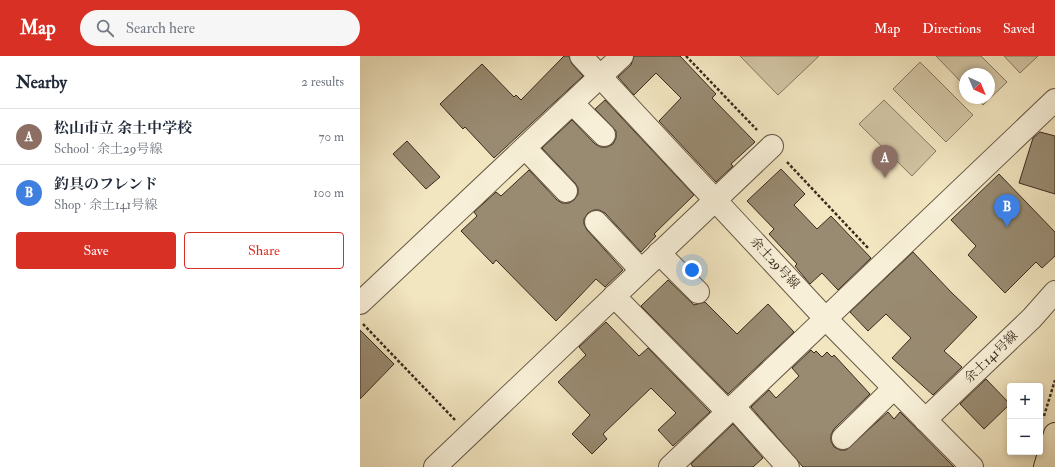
<!DOCTYPE html>
<meta charset="utf-8">
<style>
body{margin:0;font-family:"IM FELL Double Pica","Noto Serif JP",serif;background:#f6f6f7;color:#1f2937}
.controls{position:absolute;right:12px;bottom:12px;display:grid;overflow:hidden;border-radius:4px;box-shadow:0 2px 6px #0003}
.controls button{width:36px;height:36px;display:grid;place-items:center;padding:0;border:0;border-bottom:1px solid #e0e1e3;background:#fff;color:#1f2937;font:20px sans-serif}
.compass{position:absolute;left:599px;top:12px;width:36px;height:36px;border-radius:50%;background:#fff;box-shadow:0 2px 6px #0003;rotate:136deg}
.you{position:absolute;left:332px;top:214px;width:14px;height:14px;margin:-10px;border:3px solid #fff;border-radius:50%;background:#1a73e8;box-shadow:0 0 0 6px #1a73e833}
.badge{display:grid;place-items:center;width:26px;height:26px;border-radius:50%;background:#d93025;color:#fff;font-size:13px;font-weight:700}
.pin{position:absolute;translate:-50% -33px;filter:drop-shadow(0 1px 2px #0008)}
.pin::after{content:'';position:absolute;top:21px;width:14px;height:12px;background:inherit;clip-path:polygon(0 0,100% 0,50% 100%)}
.list{margin:0;padding:0;list-style:none}
h2{display:flex;justify-content:space-between;align-items:center;height:52px;margin:0;padding:0 16px;font-size:17px}
h2 small{font-size:13px;font-weight:400;color:#747a83}
.list li{display:grid;grid-template-columns:26px 1fr auto;gap:12px;align-items:center;box-sizing:border-box;height:56px;padding:0 16px;border-top:1px solid #e0e1e3}
.list b{display:block;font-size:15px;white-space:nowrap}
.list p{margin:0;font-size:13px;white-space:nowrap;color:#747a83}
.list em{font-size:13px;font-style:normal;color:#747a83}
.actions{display:flex;gap:8px;padding:12px 16px}
.actions a{flex:1;padding:9px 0;border:1px solid #d93025;border-radius:4px;text-align:center;font-size:14px;color:#d93025}
.actions .main{background:#d93025;color:#fff}
.icon{flex:none;width:22px;height:22px;fill:none;stroke:currentColor;stroke-width:2;stroke-linecap:round;stroke-linejoin:round}
.map{position:relative;flex:none;width:695px;height:411px;overflow:hidden}
header{display:flex;align-items:center;gap:24px;box-sizing:border-box;height:56px;padding:0 20px;background:#d93025;color:#fff}
header strong{font-size:19px}
nav{display:flex;gap:22px;margin-inline-start:auto;font-size:14px}
.search{width:280px;height:36px;background:#f6f6f7;display:flex;align-items:center;gap:10px;box-sizing:border-box;padding:0 14px;border-radius:22px;color:#747a83;font-size:15px}
main{display:flex}
aside{flex:1;background:#fff}
.map>svg:first-child{display:block}
</style>
<header>
<strong>Map</strong>
<div class="search"><svg class="icon" aria-label="search" viewBox="0 0 24 24"><circle cx="10" cy="10" r="6"/><path d="M15 15l6 6"/></svg>Search here</div>
<nav><a>Map</a><a>Directions</a><a>Saved</a></nav>
</header>
<main>
<aside>
<h2>Nearby<small>2 results</small></h2>
<ul class="list">
<li><span class="badge" style="background:#8d6e63">A</span><div><b>松山市立 余土中学校</b><p>School · 余土29号線</p></div><em>70 m</em></li>
<li><span class="badge" style="background:#3f7fe0">B</span><div><b>釣具のフレンド</b><p>Shop · 余土141号線</p></div><em>100 m</em></li>
</ul>
<div class="actions"><a class="main">Save</a><a>Share</a></div>
</aside>
<div class="map">
<svg width="695" height="411" viewBox="0 0 695 411">
<rect width="100%" height="100%" fill="#f2e6c1"/>
<filter id="stains"><feTurbulence type="fractalNoise" baseFrequency=".005" numOctaves="4"/><feColorMatrix values="0 0 0 0 .2 0 0 0 0 .09 0 0 0 0 .02 0 0 0 .5 -.17"/></filter>
<radialGradient id="worn" r=".72"><stop offset=".6" stop-color="#630" stop-opacity="0"/><stop offset="1" stop-color="#630" stop-opacity=".3"/></radialGradient>
<g fill="#d3c6a5" stroke="#867860">
<path d="M380 0H459L418 39Z"/>
<path d="M576 0H621L647 26 623 49 616 42H629V18H605V30Z"/>
<path d="M644 0H678L660 17Z"/>
<path d="M560 6 613 59 586 86 533 33Z"/>
<path d="M524 44 576 95 552 120 499 68Z"/>
</g>
<g fill="#998b72" stroke="#39291c">
<path d="M204 0H209L212 8 223 20 134 102 105 71 103 73 80 48 122 8 154 41 156 39 161 44Z"/>
<path d="M274 0H320L356 38 352 42 395 86 371 108 373 110 356 126 299 65 321 42 296 17 274 39 258 21 271 9Z"/>
<path d="M245 44 334 139 294 178 296 180 281 196 245 157 239 154H234L228 157 224 163V168L227 174 263 214 245 231 236 223 196 265 136 204 133 208 101 175 117 160 114 156 136 136 141 140 169 114 197 144 202 147H209L214 144 218 138V132L215 127 182 92 212 64 235 88 241 91H247L253 88 256 82V75L235 53Z"/>
<path d="M680 76 695 80V138L659 127 673 82Z"/>
<path d="M47 85 80 121 66 133 33 98Z"/>
<path d="M421 113 445 138 434 149 457 173 471 160 511 202 478 234 462 217 450 228 435 210 437 208 409 178 414 173 387 145Z"/>
<path d="M639 118 695 176V200L682 212 676 206 645 237 608 199 616 190 591 164Z"/>
<path d="M553 196 591 236 617 261 584 295 602 311 573 339 532 302 551 282 526 258 508 275 490 256Z"/>
<path d="M308 224 334 249 345 246 377 278 408 248 434 276 368 338 281 250Z"/>
<path d="M246 266 279 300 288 292 350 356 313 390 298 374 316 357 291 332 243 378 247 383 232 398 212 378 230 359 198 326 226 299 219 291Z"/>
<path d="M0 274 34 308 0 343Z"/>
<path d="M451 294 454 297 456 295 462 301 467 296 472 301 474 299 510 338 474 373 471 379V385L474 391 480 394H486L528 356 534 363 540 356 594 411H443L391 351 409 334 416 342 439 320 432 312Z"/>
<path d="M626 323 650 348 624 373 600 348Z"/>
<path d="M373 368 403 402 393 411H333L331 408Z"/>
</g>
<g fill="none" stroke-linecap="round" stroke-linejoin="round">
<g stroke="#675845" stroke-width="24">
<g id="minor">
<path d="M221 0 465 262 612 411"/>
<path d="M213 48 244 79"/>
<path d="M165 92 206 135"/>
<path d="M236 166 281 214"/>
<path d="M299 197 338 236"/>
<path d="M254 240 368 356"/>
<path d="M0 247 262 0"/>
<path d="M374 351 428 411"/>
<path d="M565 364 672 262 695 236"/>
<path d="M483 382 534 332"/>
<path d="M75 411 412 90"/>
<path d="M310 411 695 44"/>
</g>
</g>
<g stroke="#39291c" stroke-width="24">
<path id="highway" d="M685 411 695 378"/>
</g>
<g stroke="#39291c" stroke-width="2.5" stroke-dasharray="3 2" stroke-linecap="butt">
<path d="M326 0 397 74"/>
<path d="M427 106 508 192"/>
<path d="M3 268 95 364"/>
<path d="M684 360 695 324"/>
</g>
<use href="#minor" stroke="#f7efd7" stroke-width="22"/>
<use href="#highway" stroke="#f2e6c1" stroke-width="22"/>
</g>
<g text-anchor="middle" dominant-baseline="central" stroke-width="4" stroke-linejoin="round" paint-order="stroke">
<g font-size="13" fill="#39291c" stroke="#f7efd7">
<text transform="translate(415 207) rotate(47)">余土29号線</text>
<text transform="translate(631 301) rotate(-44)">余土141号線</text>
</g>
</g>
<rect width="100%" height="100%" filter="url(#stains)"/>
<rect width="100%" height="100%" fill="url(#worn)"/>
</svg>
<div class="controls">
<button>+</button>
<button>−</button>
</div>
<svg class="compass" viewBox="-18 -18 36 36"><path d="M0-13l5 13h-10z" fill="#e53935"/><path d="M0 13l5-13h-10z" fill="#747a83"/></svg>
<div class="you"></div>
<div class="pin badge" style="left:525px;top:122px;background:#8d6e63">A</div>
<div class="pin badge" style="left:647px;top:171px;background:#3f7fe0">B</div>
</div>
</main>
